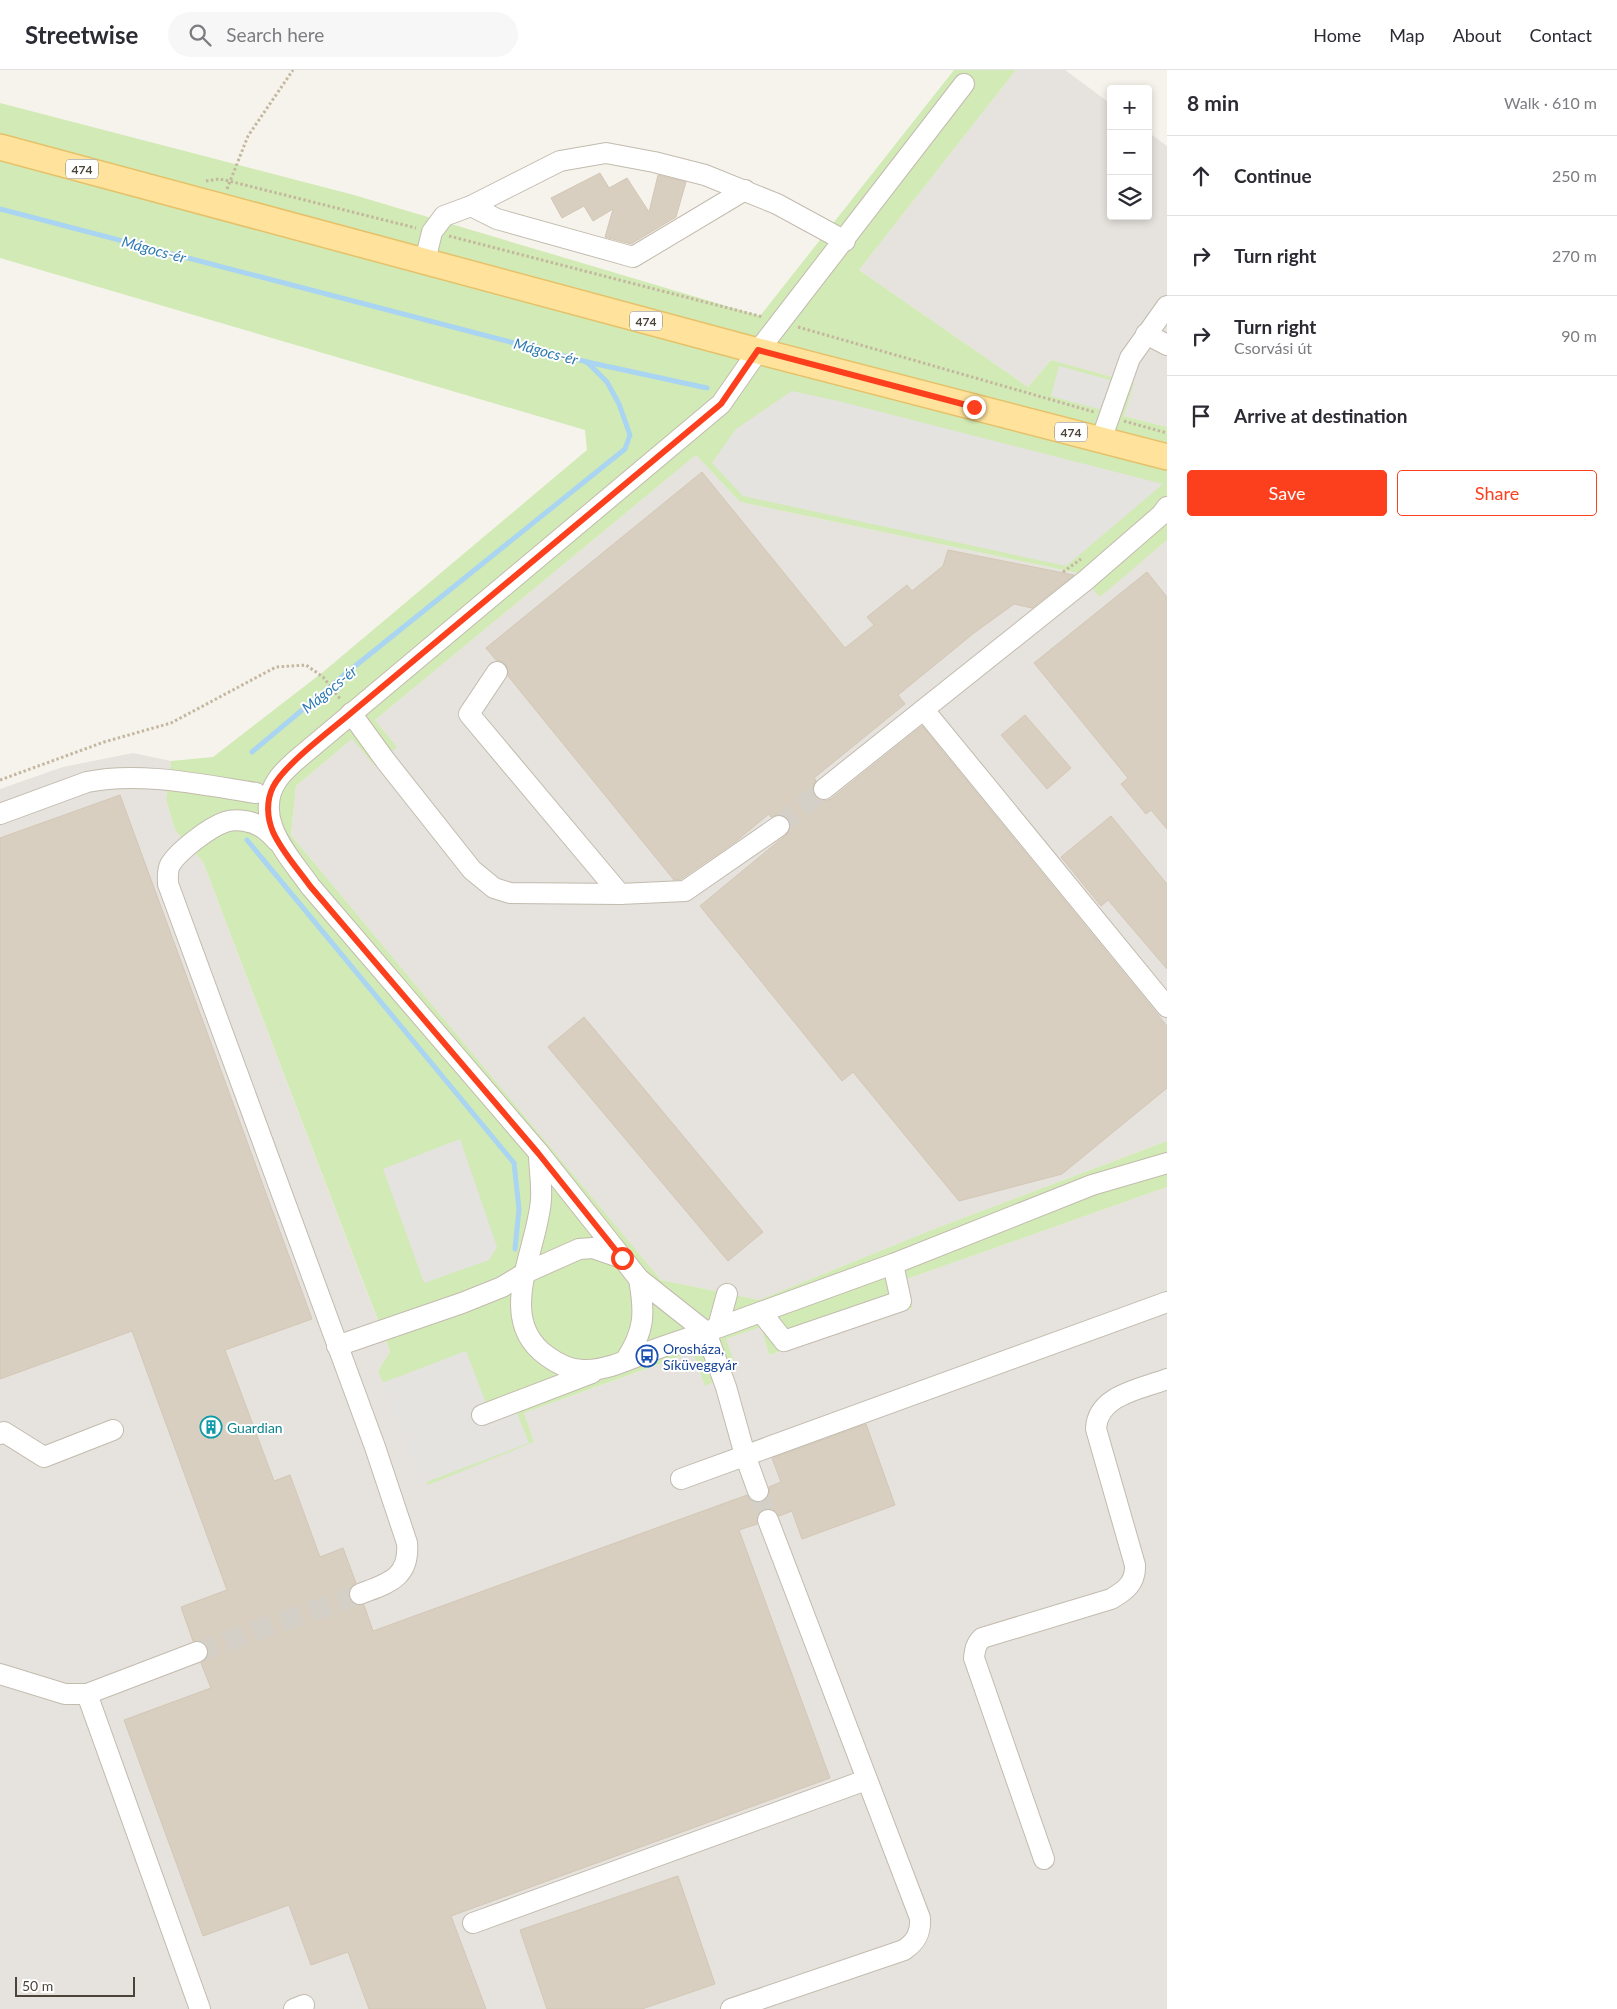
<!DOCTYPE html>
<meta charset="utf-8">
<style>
body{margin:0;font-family:Lato,sans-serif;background:#f7f7f7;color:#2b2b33}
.controls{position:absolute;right:15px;top:15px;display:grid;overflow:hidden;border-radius:5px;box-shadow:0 2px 8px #0003}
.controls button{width:45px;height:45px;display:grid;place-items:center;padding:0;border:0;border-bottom:1px solid #e1e1e2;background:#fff;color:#2b2b33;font:25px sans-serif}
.scale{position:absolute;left:15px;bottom:12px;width:120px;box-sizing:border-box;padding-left:5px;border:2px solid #4b4439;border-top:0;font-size:14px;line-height:18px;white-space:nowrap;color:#4b4439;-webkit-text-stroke:4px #fff;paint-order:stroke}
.stop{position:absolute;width:15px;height:15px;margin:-11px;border:4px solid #fc3f1d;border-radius:50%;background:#fff}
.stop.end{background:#fc3f1d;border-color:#fff;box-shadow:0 1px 5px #0008}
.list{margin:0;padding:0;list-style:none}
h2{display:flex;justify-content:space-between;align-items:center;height:65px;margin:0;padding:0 20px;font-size:21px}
h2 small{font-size:16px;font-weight:400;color:#7c7c81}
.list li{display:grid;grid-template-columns:32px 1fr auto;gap:15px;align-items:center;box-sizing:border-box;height:80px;padding:0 20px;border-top:1px solid #e1e1e2}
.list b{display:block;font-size:19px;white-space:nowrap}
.list p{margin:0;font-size:16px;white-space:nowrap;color:#7c7c81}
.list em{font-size:16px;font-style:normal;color:#7c7c81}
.actions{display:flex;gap:10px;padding:15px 20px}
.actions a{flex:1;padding:11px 0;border:1px solid #fc3f1d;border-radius:5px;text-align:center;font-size:18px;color:#fc3f1d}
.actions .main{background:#fc3f1d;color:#fff}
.icon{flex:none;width:28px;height:28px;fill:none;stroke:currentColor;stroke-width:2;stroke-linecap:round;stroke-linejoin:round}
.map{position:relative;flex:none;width:1167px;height:1939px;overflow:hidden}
header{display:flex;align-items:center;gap:30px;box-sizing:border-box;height:70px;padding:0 25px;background:#fff;border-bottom:1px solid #e1e1e2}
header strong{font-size:24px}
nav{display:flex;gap:28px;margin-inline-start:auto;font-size:18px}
.search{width:350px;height:45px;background:#f7f7f7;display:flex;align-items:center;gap:12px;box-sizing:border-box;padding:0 18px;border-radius:28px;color:#7c7c81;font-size:19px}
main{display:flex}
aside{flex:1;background:#fff}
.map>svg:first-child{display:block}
</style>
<header>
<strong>Streetwise</strong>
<div class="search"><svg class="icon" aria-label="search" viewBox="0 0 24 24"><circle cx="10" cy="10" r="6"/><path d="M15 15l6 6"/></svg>Search here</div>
<nav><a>Home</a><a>Map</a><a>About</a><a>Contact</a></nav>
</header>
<main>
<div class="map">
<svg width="1167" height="1939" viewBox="0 0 1167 1939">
<rect width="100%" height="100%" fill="#f6f3ec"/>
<g fill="#e6e2dd">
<path d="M1016 0H1065L1111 34V146H1148V62L1167 76V357L1124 346 1133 313 1051 290 1028 317 859 200Z"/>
<path d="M696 385 740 432 1078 503 1100 526 1167 470V1071L934 1159 759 1230 661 1210 291 765 296 716 352 669 396 676 375 650Z"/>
<path d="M133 683 171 691 166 729 175 760 203 792 390 1283 378 1301 534 1372 524 1343 694 1282 705 1316 726 1269 761 1257 769 1285 913 1238 904 1210 1167 1117V1939H0V719L63 697Z"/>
</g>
<path fill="#d2eab5" d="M954 0H1016L859 200 1028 317 1051 290 1134 313 1124 346 1167 357V470L1100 527 1078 503 740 432 696 385 375 650 397 677 374 695 352 669 296 716 291 765 661 1210 759 1230 934 1159 1167 1071V1117L904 1210 913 1238 769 1285 761 1257 726 1269 737 1300 705 1316 693 1282 524 1343 534 1372 428 1415 378 1301 390 1282 203 792 175 760 166 729 171 691 213 687 323 602 587 380 585 360 0 188V33L354 125 760 246Z"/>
<g fill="#e5e3e0">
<path d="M1059 296 1110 310 1102 340 1051 326Z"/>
<path d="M792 321 838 331 1163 414 1066 496 743 426 712 393 736 359Z"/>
<path d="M460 1069 497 1177 489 1190 424 1213 383 1099Z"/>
<path d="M466 1281 490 1344 514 1336 529 1373 421 1414 382 1313Z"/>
</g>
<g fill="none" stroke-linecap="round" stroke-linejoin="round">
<g stroke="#a9d4f2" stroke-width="5">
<path d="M0 139 587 292 607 312 619 334 630 365 625 379 344 605 252 682"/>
<path d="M587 292 707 318"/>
<path d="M247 770 514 1093 519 1139 515 1179"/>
</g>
</g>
<g fill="#d8cfc1" stroke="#d3c7b4">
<path d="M600 103 609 118 627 108 649 142 658 105 686 112 676 147 631 174 605 167 613 139 593 151 584 136 562 148 551 128Z"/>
<path d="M702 402 845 578 874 555 867 547 907 515 912 521 943 496 948 480 1074 505 1032 538 1014 534 974 563 898 625 905 634 814 708 816 710 812 720 814 726 819 730 825 731 831 729 922 656 1167 956V1018L1062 1104 959 1131 853 1002 842 1011 700 836 786 765 791 756 788 749 784 745 778 744 771 747 769 744 735 772 681 809 674 810 508 606 507 596 503 592 496 590 486 578Z"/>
<path d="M1147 502 1167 527V759L1151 740 1146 744 1121 714 1128 708 1034 593Z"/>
<path d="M1025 645 1071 698 1047 719 1001 665Z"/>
<path d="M120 725 312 1249 225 1280 274 1411 290 1405 320 1487 343 1478 356 1513 351 1517 349 1528 353 1533 364 1535 373 1561 747 1425 750 1430 755 1433 762 1432 770 1424 769 1417 781 1412 772 1388 866 1354 895 1435 802 1469 792 1441 779 1446 775 1441 764 1439 759 1443 757 1454 739 1460 830 1708 451 1846 486 1939H369L348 1882 311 1895 289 1835 203 1866 124 1650 211 1618 201 1593 206 1589 208 1578 204 1573 193 1571 181 1537 227 1520 132 1261 0 1309V768Z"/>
<path d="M1111 746 1167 814V899L1108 830 1101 836 1061 787Z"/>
<path d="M584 947 763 1162 728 1191 548 977Z"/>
<path d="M678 1806 715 1914 642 1939H547L520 1860Z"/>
</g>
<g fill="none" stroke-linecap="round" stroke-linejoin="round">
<g stroke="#d4d0c8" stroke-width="20" stroke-dasharray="20 10" stroke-linecap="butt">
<path d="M779 756 824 719"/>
<path d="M758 1421 768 1450"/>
<path d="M197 1582 360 1524"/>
</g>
<g stroke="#c2bbae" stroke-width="22">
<g id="minor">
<path d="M964 14 758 281 721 334 294 692C289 697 282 703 278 709 251 747 289 786 310 816L539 1083 639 1209 706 1262 893 1194 1092 1115 1167 1093"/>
<path d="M471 136 497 149 633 187 745 120"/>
<path d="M425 191 432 162 444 146 471 136 560 91 606 83 654 92 705 105 777 134 845 171"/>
<path d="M1146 264 1167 275"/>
<path d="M1101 370 1130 288 1167 236"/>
<path d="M497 602 469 644 620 824"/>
<path d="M924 640 1167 937"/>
<path d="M351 643 385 690 472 800 494 818 510 823 620 824 685 821 779 756"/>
<path d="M824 719 1086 510 1161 445 1167 437"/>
<path d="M0 744 87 712C140 701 203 715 256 723"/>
<path d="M277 771C268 761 259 753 245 751 239 750 231 750 225 752 210 757 178 781 170 795 167 801 168 807 168 814L375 1377 407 1473C410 1508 388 1513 360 1524"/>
<path d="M539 1083C539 1098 542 1114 541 1129 538 1179 494 1249 547 1286 558 1294 572 1301 586 1300 607 1300 628 1290 648 1282 667 1275 686 1269 706 1262L726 1317 745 1385 758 1421"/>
<path d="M761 1242 784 1271 901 1231 893 1194"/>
<path d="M718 1257 727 1224"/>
<path d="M337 1276 462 1233 502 1217 525 1203 579 1179 593 1178 622 1188"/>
<path d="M625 1291C645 1261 645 1243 639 1209"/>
<path d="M482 1345 592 1303"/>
<path d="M0 1364 4 1362 44 1387 113 1360"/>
<path d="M681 1409 1167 1232"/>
<path d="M0 1604 65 1624H87L197 1582"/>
<path d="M87 1624 200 1939"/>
<path d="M1044 1789 974 1588C975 1579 976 1574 982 1568L1111 1529C1125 1521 1136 1513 1135 1495L1096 1359C1097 1325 1141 1319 1167 1309"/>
<path d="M473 1853 866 1710"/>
<path d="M294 1939 304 1935"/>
<path d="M731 1939 904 1880C916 1872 921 1863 920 1848L768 1450"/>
</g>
</g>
<g stroke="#e6c16a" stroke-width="28">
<path id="major" d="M0 77 758 281 1167 387"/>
</g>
<g stroke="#c4b79f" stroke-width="3" stroke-dasharray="2.5 2.5" stroke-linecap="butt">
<path d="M206 111 219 109 229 111 416 158"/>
<path d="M227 119 248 66 293 0"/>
<path d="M449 166 763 247"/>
<path d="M798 257 1094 342"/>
<path d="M1124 351 1167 363"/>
<path d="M1063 502 1081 489"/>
<path d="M0 710 104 672 171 653 276 597 306 595 323 607 341 630"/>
</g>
<use href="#minor" stroke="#fff" stroke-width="20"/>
<use href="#major" stroke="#ffe39c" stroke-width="25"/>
</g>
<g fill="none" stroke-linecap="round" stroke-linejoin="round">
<path stroke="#fc3f1d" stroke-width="6" d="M622 1188 538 1083 310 816C298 799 282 782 273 762 267 748 266 731 273 717 284 695 331 660 351 643L721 334 758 280 974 337"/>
</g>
<defs>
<g id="bus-ring" transform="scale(1.125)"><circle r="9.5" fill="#fff" stroke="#1a4fb4" stroke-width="1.5"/><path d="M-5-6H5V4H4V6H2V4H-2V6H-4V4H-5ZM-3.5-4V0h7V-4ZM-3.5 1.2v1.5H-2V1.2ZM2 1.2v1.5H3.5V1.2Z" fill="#1a4fb4"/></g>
<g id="building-ring" transform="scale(1.125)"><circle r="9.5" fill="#fff" stroke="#0f9aa8" stroke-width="1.5"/><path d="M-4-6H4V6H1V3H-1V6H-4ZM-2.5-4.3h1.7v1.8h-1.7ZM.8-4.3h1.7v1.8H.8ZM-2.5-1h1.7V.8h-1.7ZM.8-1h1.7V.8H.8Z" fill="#0f9aa8"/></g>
</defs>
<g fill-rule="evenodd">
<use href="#bus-ring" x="647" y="1286"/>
<use href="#building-ring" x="211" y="1357"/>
</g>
<g text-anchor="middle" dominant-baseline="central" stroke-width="4" stroke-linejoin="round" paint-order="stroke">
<g fill="#fff" stroke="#817c74" stroke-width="1">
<rect x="66" y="89.5" width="32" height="19" rx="4"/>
<rect x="630" y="241.5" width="32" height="19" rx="4"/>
<rect x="1055" y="352.5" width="32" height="19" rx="4"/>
</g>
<g font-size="12" font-weight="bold" fill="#4b4439">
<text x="82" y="99">474</text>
<text x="646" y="251">474</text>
<text x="1071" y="362">474</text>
</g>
<g font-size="14" fill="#164399" stroke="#fff" text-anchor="start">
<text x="663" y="1278">Orosháza,<tspan x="663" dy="16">Síküveggyár</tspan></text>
</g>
<g font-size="14" fill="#0d838f" stroke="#fff" text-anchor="start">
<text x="227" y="1357">Guardian</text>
</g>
<g font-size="15" font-style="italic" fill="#2e7ab2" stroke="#fff">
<text transform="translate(154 179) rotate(15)">Mágocs-ér</text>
<text transform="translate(546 281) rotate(15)">Mágocs-ér</text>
<text transform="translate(329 619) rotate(-39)">Mágocs-ér</text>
</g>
</g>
</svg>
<div class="controls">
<button>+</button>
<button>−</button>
<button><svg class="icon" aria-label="layers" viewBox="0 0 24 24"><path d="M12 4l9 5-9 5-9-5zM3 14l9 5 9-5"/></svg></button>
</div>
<div class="scale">50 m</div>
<div class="stop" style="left:622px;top:1188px"></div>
<div class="stop end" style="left:974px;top:337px"></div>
</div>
<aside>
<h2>8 min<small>Walk · 610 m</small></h2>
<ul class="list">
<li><svg class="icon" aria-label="ahead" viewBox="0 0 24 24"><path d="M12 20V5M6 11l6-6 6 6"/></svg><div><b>Continue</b></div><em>250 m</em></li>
<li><svg class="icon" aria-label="right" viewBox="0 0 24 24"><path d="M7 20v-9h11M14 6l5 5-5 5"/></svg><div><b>Turn right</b></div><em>270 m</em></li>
<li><svg class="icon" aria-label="right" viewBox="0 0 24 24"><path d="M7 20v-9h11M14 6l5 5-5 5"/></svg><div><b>Turn right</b><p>Csorvási út</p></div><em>90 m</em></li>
<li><svg class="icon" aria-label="arrive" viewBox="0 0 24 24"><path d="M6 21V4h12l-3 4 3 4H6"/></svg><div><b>Arrive at destination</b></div></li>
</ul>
<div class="actions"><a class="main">Save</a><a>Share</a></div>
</aside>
</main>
